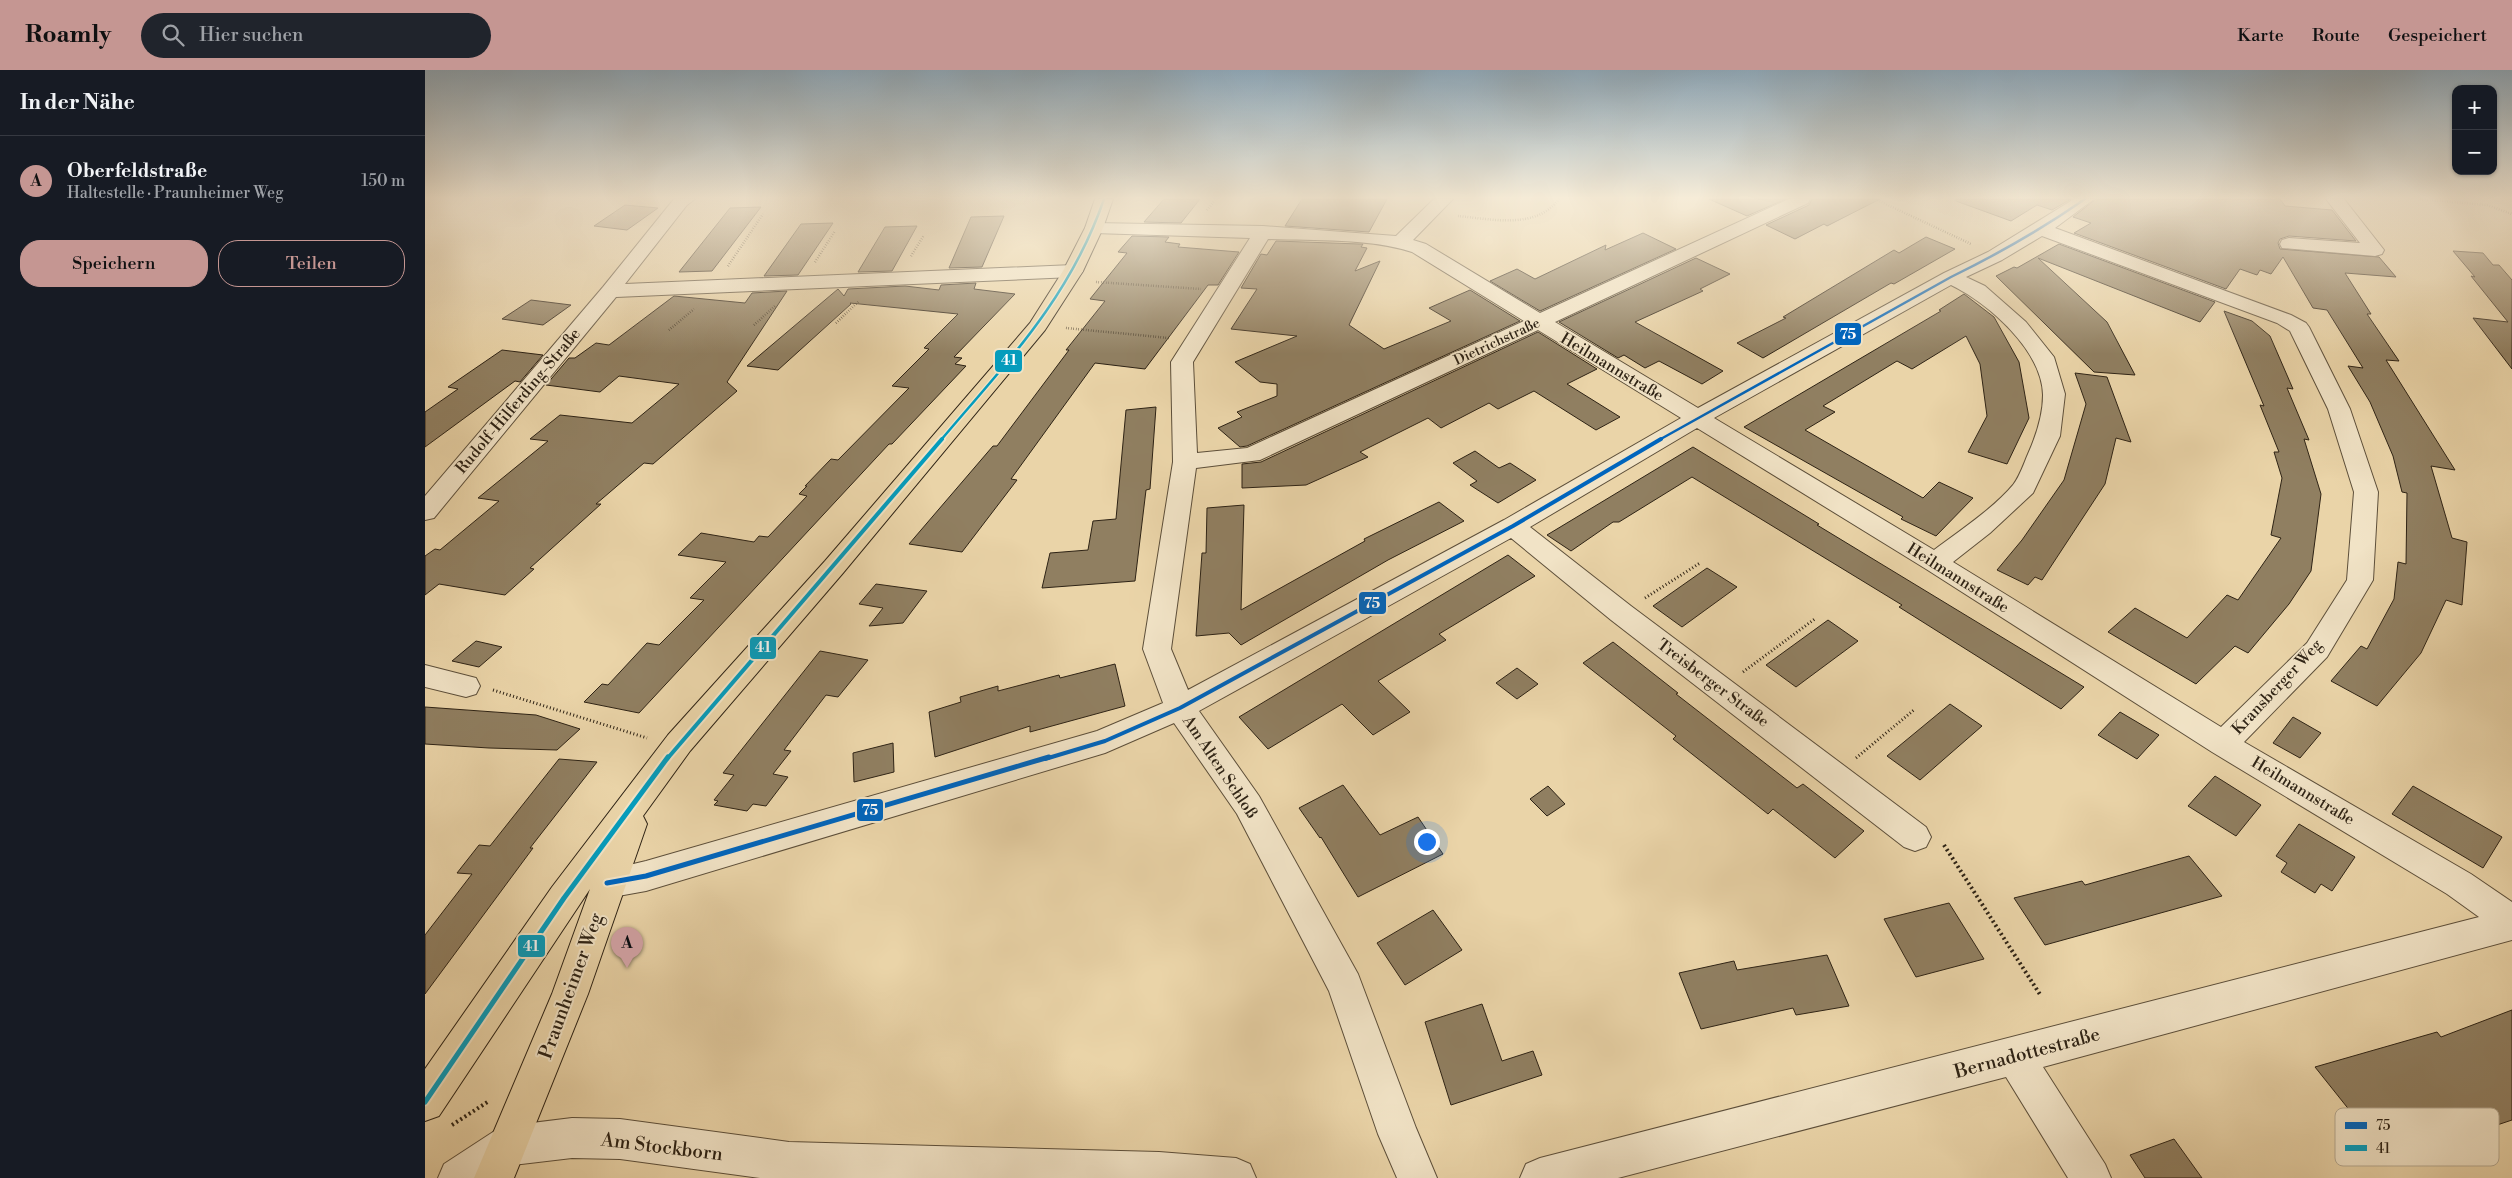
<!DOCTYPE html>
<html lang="de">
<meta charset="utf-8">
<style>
body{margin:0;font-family:"Libre Bodoni",serif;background:#20242c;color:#f1f3f6}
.controls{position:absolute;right:15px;top:15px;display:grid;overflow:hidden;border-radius:10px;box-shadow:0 1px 4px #0004}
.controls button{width:45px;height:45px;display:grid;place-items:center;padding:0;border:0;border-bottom:1px solid #363941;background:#171b24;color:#f1f3f6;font:25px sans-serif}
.you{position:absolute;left:1001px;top:771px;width:18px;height:18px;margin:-12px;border:4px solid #fff;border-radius:50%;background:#1a73e8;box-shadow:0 0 0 8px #1a73e833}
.badge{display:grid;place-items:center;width:32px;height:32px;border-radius:50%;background:#c59692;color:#111;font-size:16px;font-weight:700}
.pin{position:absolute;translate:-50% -41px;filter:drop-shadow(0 1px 2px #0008)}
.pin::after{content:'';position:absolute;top:26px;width:18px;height:15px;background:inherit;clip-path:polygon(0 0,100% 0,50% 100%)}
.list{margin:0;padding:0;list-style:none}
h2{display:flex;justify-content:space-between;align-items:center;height:65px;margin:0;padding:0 20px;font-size:21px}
h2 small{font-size:16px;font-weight:400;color:#9ea1a6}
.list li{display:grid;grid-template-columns:32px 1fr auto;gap:15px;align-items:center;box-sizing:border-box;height:90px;padding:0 20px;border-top:1px solid #363941}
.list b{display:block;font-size:19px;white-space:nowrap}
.list p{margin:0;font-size:16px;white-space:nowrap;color:#9ea1a6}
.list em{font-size:16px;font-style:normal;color:#9ea1a6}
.actions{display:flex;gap:10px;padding:15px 20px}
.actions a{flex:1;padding:11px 0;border:1px solid #c59692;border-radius:20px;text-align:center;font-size:18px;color:#c59692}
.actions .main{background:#c59692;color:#111}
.icon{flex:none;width:28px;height:28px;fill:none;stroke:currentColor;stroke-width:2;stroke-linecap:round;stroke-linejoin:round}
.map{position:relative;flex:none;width:2087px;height:1108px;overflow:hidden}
header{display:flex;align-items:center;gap:30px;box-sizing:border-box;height:70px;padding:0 25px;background:#c59692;color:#111}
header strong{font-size:24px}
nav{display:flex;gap:28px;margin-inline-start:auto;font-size:18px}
.search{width:350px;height:45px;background:#20242c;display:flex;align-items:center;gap:12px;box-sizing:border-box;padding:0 18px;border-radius:28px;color:#9ea1a6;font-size:19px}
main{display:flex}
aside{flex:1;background:#171b24}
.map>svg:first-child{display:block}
</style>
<header>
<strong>Roamly</strong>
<div class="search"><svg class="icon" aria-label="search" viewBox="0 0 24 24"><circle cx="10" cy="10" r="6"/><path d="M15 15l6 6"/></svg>Hier suchen</div>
<nav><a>Karte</a><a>Route</a><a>Gespeichert</a></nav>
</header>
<main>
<aside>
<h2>In der Nähe<small></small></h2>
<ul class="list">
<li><span class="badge">A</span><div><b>Oberfeldstraße</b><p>Haltestelle · Praunheimer Weg</p></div><em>150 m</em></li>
</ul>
<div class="actions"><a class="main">Speichern</a><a>Teilen</a></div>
</aside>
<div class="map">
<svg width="2087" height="1108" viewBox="0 0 2087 1108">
<rect width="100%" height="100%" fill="#ead4a8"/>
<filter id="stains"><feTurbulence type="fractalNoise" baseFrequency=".004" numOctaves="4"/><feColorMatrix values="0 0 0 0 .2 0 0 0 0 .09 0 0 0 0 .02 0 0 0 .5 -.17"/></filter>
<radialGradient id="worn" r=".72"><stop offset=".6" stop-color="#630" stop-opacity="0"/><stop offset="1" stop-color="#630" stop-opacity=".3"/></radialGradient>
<g fill="#907f61" stroke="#2e2315">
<path d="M739 129H775L756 153 719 152Z"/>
<path d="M877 129H962L944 162 860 156Z"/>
<path d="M1284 129H1361L1322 146Z"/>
<path d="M1387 129H1455L1402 156 1399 154 1370 169 1341 155 1384 135Z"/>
<path d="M1531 129H1646L1627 140 1612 135 1586 151 1531 131Z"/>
<path d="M1671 129H1855L1860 136 1907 140 1931 171 1864 166 1855 169 1853 173 1855 179 1954 187 1971 207 1920 203 1946 244H1942L1974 291 1961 290 2030 400 2006 396 2027 468 2042 472 2037 535 2021 530 1996 583 1952 636 1906 611 1936 576 1942 579 1969 529 1973 492 1981 494 1982 423 1977 422 1968 386 1945 332 1923 296 1938 298 1902 240 1888 238 1858 187 1846 204 1835 200 1832 205 1815 199 1801 219 1649 163 1666 153 1648 147Z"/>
<path d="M200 135 233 138 202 160 169 156Z"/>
<path d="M336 137 287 201 254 202 305 138Z"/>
<path d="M579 146 557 197 524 198 546 147Z"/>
<path d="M408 153 373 205 339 206 376 154Z"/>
<path d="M492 156 467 201 433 202 460 157Z"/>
<path d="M1218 163 1251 179 1115 241 1065 211 1092 199 1110 209 1181 175 1180 180Z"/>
<path d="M707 166 744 167 740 172 755 174 753 177 814 182 793 215H783L720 299 670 293 586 409 592 410 537 482 484 474 568 376H572L644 280H641L680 231 665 229 702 183 693 182Z"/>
<path d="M1501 167 1530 179 1469 214 1466 213 1338 288 1312 273 1361 248 1358 247 1469 180 1474 183Z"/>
<path d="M851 171 934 174H938L936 177 942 178 930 201 955 191 924 255 959 279 1026 251 1004 238 1045 220 1095 251 822 376 815 377 793 358 817 347 812 342 852 326V314L835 312 810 292 872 266 806 259 832 219 816 218 836 184 842 185Z"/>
<path d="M1634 174 1790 232 1775 252 1613 188 1682 252 1710 305 1669 302 1571 206 1589 197 1592 198Z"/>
<path d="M2028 181 2058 183 2068 195H2074L2087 210V299L2048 248 2083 252 2046 206 2050 207Z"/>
<path d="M1271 188 1305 204 1275 219 1278 221 1210 252 1298 301 1277 314 1234 291 1220 298 1199 285 1193 288 1134 252Z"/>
<path d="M551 213 549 219 590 224 529 287 537 288 530 294 541 296 467 374H464L214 643 159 632 177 614 183 615 222 573 234 575 279 530 265 528 301 492 253 485 276 463 329 472 334 466 343 467 382 426 374 424 382 416H380L406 389 413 390 484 318 467 316 504 279 499 278 533 244 425 233 426 234 353 300 322 296 413 219 419 226 423 219 480 216 514 220 516 215Z"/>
<path d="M362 221 302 312 312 321 228 394 219 393 171 434H176L105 498 109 499 80 525 14 514 0 525V486L10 479 15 480 74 431 53 428 123 371 105 369 135 345 207 353 254 314 194 306 175 322 121 315 144 288H150L171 273 184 275 249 226 320 233 327 223Z"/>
<path d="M1539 224 1569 247 1594 292 1604 348 1582 394 1543 382 1562 346 1555 294 1541 266 1487 299 1472 291 1398 336 1410 342 1380 360 1498 428 1514 412 1548 428 1511 466 1476 449 1478 447 1319 357 1516 241 1514 240Z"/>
<path d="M106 230 146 235 118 255 77 249Z"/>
<path d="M1799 241 1827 251 1845 266 1868 319 1862 318 1884 370 1879 369 1896 424 1886 501 1864 534 1823 583 1810 576 1771 614 1683 562 1710 538 1762 568 1802 525 1813 530 1856 468 1846 465 1857 408 1849 382H1854L1835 335 1839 336Z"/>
<path d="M1113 262 1172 299 1142 314 1195 347 1171 360 1109 321 1073 339 1064 333 1016 358 1003 348 935 382 943 387 881 415 817 418V394L836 392Z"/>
<path d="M77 280 118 285 95 312 90 311 0 377V342L33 319 23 317Z"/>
<path d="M1650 303 1682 307 1706 372 1691 368 1680 414 1617 510 1610 507 1603 515 1572 500 1597 470 1639 410 1661 334Z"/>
<path d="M731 337 725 419 721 420 710 511 617 518 625 483 663 480 668 451 691 449 701 340Z"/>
<path d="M1268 377 1394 454 1392 455 1659 617 1636 639 1474 537 1477 535 1267 407 1194 452H1188L1146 481 1122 465Z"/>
<path d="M1050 381 1074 398 1085 393 1111 410 1073 433 1045 415 1052 411 1028 393Z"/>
<path d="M1014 432 1039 451 963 490 816 575 804 563 771 566 777 483H781L782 438 819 435 816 540 940 471 939 469Z"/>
<path d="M1083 485 1110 506 1014 564 1021 570 953 611 985 642 948 665 917 634 843 679 814 647Z"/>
<path d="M1282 498 1312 517 1257 557 1228 536Z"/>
<path d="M451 514 502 521 478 553 444 556 458 538 434 534Z"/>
<path d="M1403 550 1433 571 1371 617 1341 595Z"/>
<path d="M51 571 77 577 54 597 27 591Z"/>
<path d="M1188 572 1253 623 1251 624 1372 718 1378 714 1439 761 1410 788 1348 739 1343 744 1248 669 1251 666 1158 593Z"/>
<path d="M395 581 443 590 413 627 401 625 359 680 366 681 348 704 363 707 341 736 328 734 322 741 289 735 293 731 289 730 309 705 298 703Z"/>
<path d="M690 594 700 636 605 662V656L510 687 504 642 536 632 535 627 573 616V621L634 605 635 608Z"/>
<path d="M1092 598 1113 614 1092 629 1071 613Z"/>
<path d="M1525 634 1557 656 1495 710 1462 686Z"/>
<path d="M0 637 111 645 155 659 132 680 64 678 0 674Z"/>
<path d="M1695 642 1734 665 1712 689 1673 665Z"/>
<path d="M1868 647 1896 663 1875 688 1848 673Z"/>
<path d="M468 673 469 702 429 712 428 683Z"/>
<path d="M134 689 172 692 105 778H108L0 924V865L47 804 32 803 54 775 65 776Z"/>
<path d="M1790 706 1836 735 1811 766 1763 736Z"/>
<path d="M918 715 955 765 993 747 1018 784 933 827 896 767 895 768 874 738Z"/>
<path d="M1123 716 1140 734 1122 746 1105 729Z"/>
<path d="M1988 716 2077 767 2058 798 1967 744Z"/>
<path d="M1874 754 1930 787 1907 821 1896 814 1890 823 1856 802 1862 793 1851 786Z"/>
<path d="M1764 786 1797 826 1620 875 1589 828 1657 811 1660 815Z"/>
<path d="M1524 833 1559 889 1491 907 1459 849Z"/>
<path d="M1008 840 1037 880 980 915 952 873Z"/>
<path d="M1402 885 1424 936 1371 945 1368 938 1276 959 1254 903 1309 891 1312 900Z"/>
<path d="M1057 934 1077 991 1108 981 1117 1005 1026 1035 1000 952Z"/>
<path d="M2087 940V1050L1965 1091 1890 997 2012 962 2016 967Z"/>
<path d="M1749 1069 1777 1108H1720L1705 1085Z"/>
</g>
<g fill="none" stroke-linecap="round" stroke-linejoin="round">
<g stroke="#5d4f3a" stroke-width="2">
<g id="minor">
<path d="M249 129H270L262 135 200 214 648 195 655 197 658 201 655 205 648 207 191 227 9 448 0 450V426L178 217Z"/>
<path d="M1009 129H1028L988 170 1001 174 1115 243 1364 129H1385L1383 133 1130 252 1273 338 1519 203 1563 182 1649 129H1669L1630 158 1866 245 1881 253 1884 257 1925 339 1953 422 1948 510 1902 587 1819 672 2046 804 2087 832V870L1618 997 1680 1094 1686 1108H1643L1581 1007 1193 1108H1095L1101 1094 1115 1088 2054 847 2022 824 1787 682 1501 499 1272 358 1105 457 1206 536 1501 757 1506 767 1501 777 1490 781 1479 777 1186 550 1086 468 774 641 834 726 933 904 991 1058 1012 1108H972L953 1064 904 921 812 744 749 653 680 683 221 821 182 828 170 823 165 813 170 803 221 791 672 661 738 633 718 579 748 392 746 292 825 168 669 163 663 162 660 158 663 154 669 153 838 156 971 166ZM1617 166 1852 253 1865 261 1903 339 1929 422 1922 510 1882 573 1796 657 1528 492 1565 463 1608 423 1635 366 1640 324 1629 287 1601 252 1560 216 1541 207 1577 190ZM843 169C889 171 944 168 987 182L1099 251 822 378 772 383 768 292ZM1526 215C1563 233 1617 280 1618 325 1618 345 1611 366 1603 384 1599 393 1595 406 1588 415 1570 437 1532 463 1509 480L1289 348ZM1113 260 1256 348 1079 450 763 620 746 579 771 398 835 390Z"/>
<path d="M1901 129H1919L1959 180 1957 184 1950 186 1857 178 1855 174 1857 170 1864 168 1935 173Z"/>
<path d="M0 595 51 608 55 616 51 624 41 627 0 617Z"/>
<path d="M147 1048 195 1049 364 1072 734 1082 811 1088 825 1094 831 1108H335L195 1089 147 1088 88 1095 69 1108H13L19 1094 68 1062 82 1056Z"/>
</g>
</g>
<g stroke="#2e2315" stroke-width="2">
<path id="major" d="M670 129H688L678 158 658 201 620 260 418 503 265 681 218 746 222 754 163 924 89 1108H49L127 924 165 819 14 1046 0 1051V999L127 817 243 665 400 491 605 253 638 201 660 158Z"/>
</g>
<g stroke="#2e2315" stroke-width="2.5" stroke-dasharray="0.5 2" stroke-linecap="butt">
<path d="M1450 129 1546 174"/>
<path d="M1995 129 2062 135 2087 144"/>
<path d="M782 140 791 129"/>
<path d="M1033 146C1067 149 1111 160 1134 129"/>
<path d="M486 186 499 165"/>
<path d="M390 192 410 161"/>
<path d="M303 196 338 144"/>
<path d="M671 212 776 219"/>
<path d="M411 253 434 231"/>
<path d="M329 255 351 235"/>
<path d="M641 258 744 268"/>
<path d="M244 260 269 239"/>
</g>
<g stroke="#2e2315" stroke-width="3" stroke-dasharray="1 2.5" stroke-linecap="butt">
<path d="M1220 528 1275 493"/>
<path d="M1318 602 1391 548"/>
<path d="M68 620 222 668"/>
<path d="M1431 688 1490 639"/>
</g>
<g stroke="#2e2315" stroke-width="4" stroke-dasharray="2 3" stroke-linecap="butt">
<path d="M1519 775 1616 926"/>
<path d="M27 1055 64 1031"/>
</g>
<use href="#minor" fill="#f1e3c6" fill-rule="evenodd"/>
<use href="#major" fill="#ead4a8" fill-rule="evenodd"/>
<g stroke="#f1e3c6" stroke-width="5">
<path id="bus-1-far2" d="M1234 370 1526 207C1573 184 1617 159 1660 129"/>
</g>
<g stroke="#f1e3c6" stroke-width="8">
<path id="bus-1-far1" d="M620 689 680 671 755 638 1088 456 1236 369"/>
</g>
<g stroke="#f1e3c6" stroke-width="9">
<path id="bus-1" d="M182 813 221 806 624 687"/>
</g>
<g stroke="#f1e3c6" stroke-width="5">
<path id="bus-2-far2" d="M516 370C582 292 645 228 679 129"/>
</g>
<g stroke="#f1e3c6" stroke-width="8">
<path id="bus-2-far1" d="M242 689 517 369"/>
</g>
<g stroke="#f1e3c6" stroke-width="9">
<path id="bus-2" d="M0 1032 139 828 243 687"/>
</g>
<use href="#bus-1-far2" stroke="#0065bd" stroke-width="2.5"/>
<use href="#bus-1-far1" stroke="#0065bd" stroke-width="4"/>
<use href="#bus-1" stroke="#0065bd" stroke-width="5"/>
<use href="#bus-2-far2" stroke="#059cbc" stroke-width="2.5"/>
<use href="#bus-2-far1" stroke="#059cbc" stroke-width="4"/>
<use href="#bus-2" stroke="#059cbc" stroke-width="5"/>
</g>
<linearGradient id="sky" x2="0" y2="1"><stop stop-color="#8fa9ba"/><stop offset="0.45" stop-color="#f6ecd8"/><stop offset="1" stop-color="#f6ecd8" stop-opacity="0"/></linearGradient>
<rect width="2087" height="284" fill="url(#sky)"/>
<g text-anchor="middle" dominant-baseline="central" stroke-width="4" stroke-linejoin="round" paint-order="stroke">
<g font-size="14" fill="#2e2315" stroke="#f1e3c6">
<text transform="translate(1072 272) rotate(-25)">Dietrichstraße</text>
</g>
<g font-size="16" fill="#2e2315" stroke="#f1e3c6">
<text transform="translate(1187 297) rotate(31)">Heilmannstraße</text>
<text transform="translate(93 331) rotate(-50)">Rudolf-Hilferding-Straße</text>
<text transform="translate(1533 508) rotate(32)">Heilmannstraße</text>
<text transform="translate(1288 613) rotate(37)">Treisberger Straße</text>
<text transform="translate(1852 617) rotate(-47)">Kransberger Weg</text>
<text transform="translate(795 697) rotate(56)">Am Alten Schloß</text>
<text transform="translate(1878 721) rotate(31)">Heilmannstraße</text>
</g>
<g font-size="19" fill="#2e2315" stroke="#f1e3c6">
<text transform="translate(146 916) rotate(-70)">Praunheimer Weg</text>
<text transform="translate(1602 983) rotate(-15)">Bernadottestraße</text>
<text transform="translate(237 1077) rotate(7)">Am Stockborn</text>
</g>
</g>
<rect x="1910" y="1038" width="164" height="58" rx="8" fill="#f1e3c6" stroke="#b6a991" stroke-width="1"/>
<rect x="1920" y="1052" width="22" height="7" fill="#0065bd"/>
<rect x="1920" y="1075" width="22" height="6" fill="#059cbc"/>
<g font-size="14" fill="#2e2315">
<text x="1951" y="1060">75</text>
<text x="1951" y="1083">41</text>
</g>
<g stroke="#f1e3c6" stroke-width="2">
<rect x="1409" y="252" width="28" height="24" rx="5" fill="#0065bd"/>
<rect x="569" y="279" width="29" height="24" rx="5" fill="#059cbc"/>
<rect x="933" y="521" width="29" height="24" rx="5" fill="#0065bd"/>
<rect x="324" y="566" width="28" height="24" rx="5" fill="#059cbc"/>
<rect x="431" y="728" width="28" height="24" rx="5" fill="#0065bd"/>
<rect x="92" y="864" width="29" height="24" rx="5" fill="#059cbc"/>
</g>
<g font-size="14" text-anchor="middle" font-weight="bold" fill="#fff">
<text x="1423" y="269">75</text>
<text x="584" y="295">41</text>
<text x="947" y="538">75</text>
<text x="338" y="582">41</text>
<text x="445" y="745">75</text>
<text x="106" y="881">41</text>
</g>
<rect width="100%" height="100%" filter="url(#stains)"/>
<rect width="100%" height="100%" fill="url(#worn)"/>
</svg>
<div class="controls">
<button>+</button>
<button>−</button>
</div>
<div class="you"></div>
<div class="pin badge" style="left:202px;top:898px">A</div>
</div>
</main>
